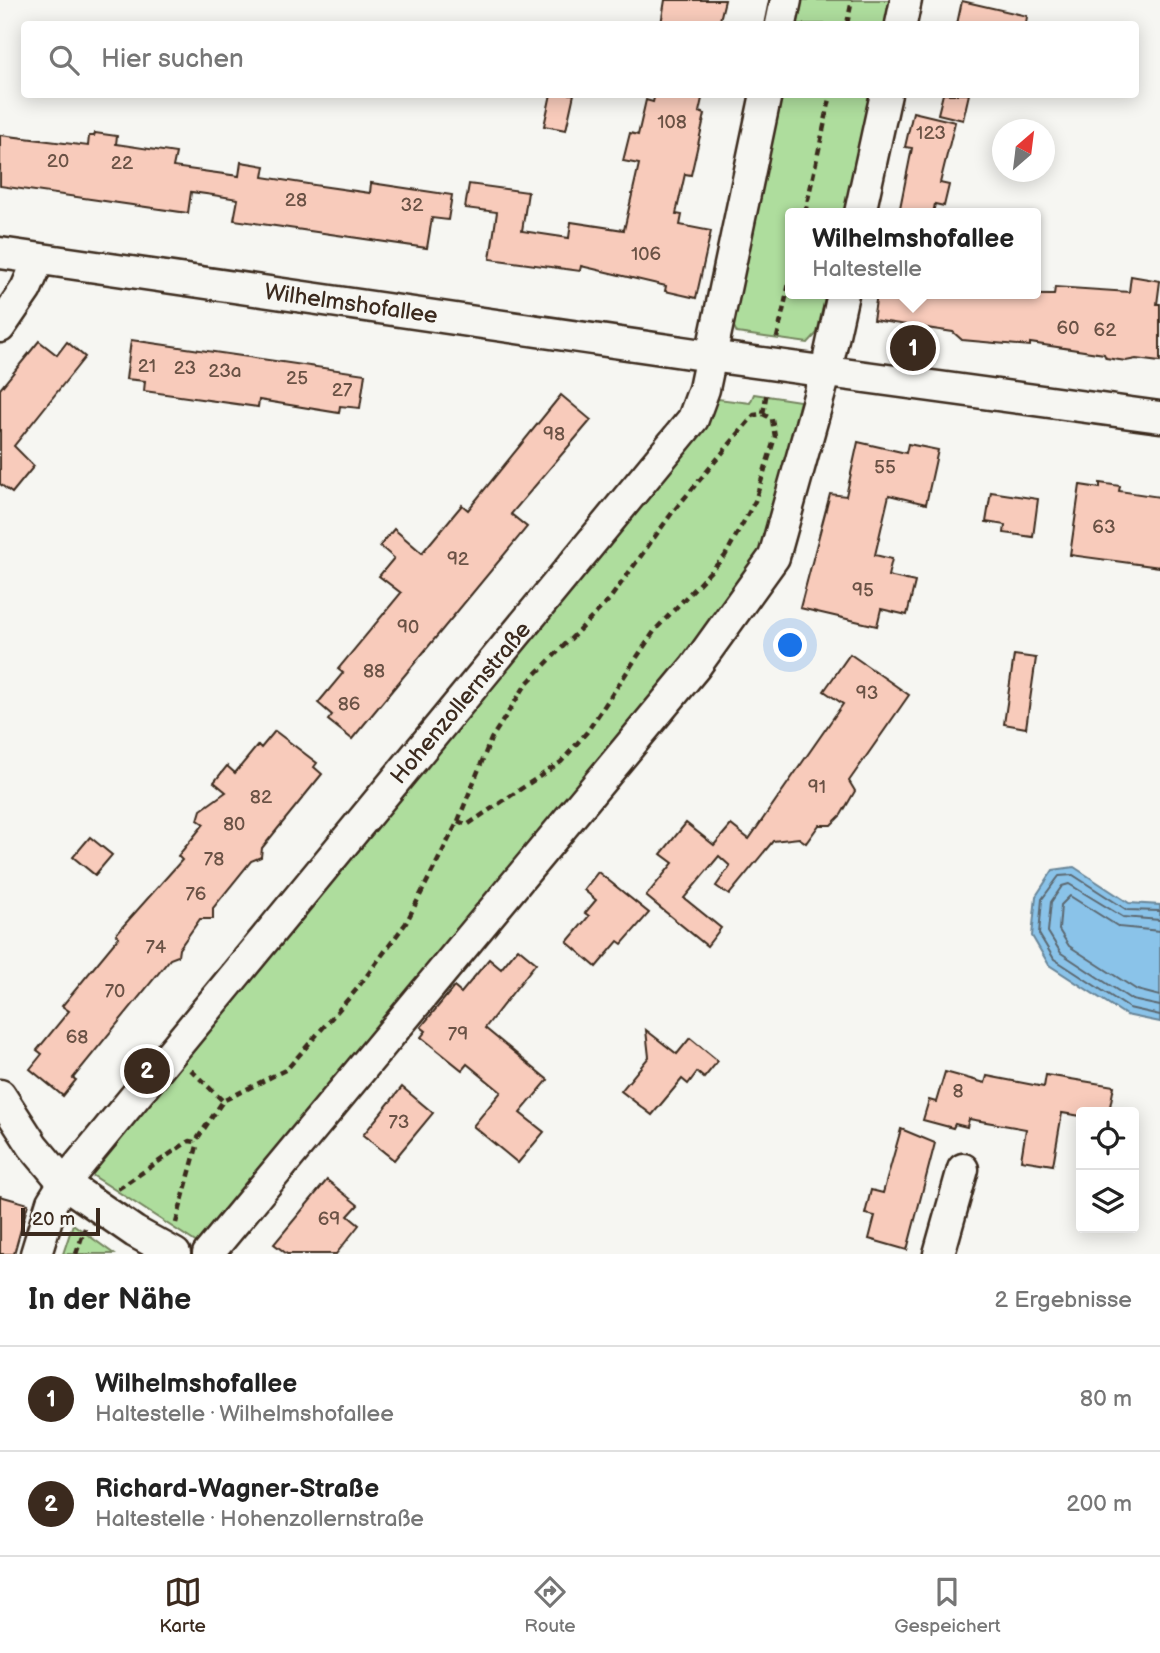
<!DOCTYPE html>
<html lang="de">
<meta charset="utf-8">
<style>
body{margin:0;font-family:"Balsamiq Sans",sans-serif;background:#f2f2f2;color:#222}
.controls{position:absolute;right:21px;bottom:21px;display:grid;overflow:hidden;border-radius:7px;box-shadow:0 4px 18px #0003}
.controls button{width:63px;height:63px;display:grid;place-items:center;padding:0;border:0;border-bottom:2px solid #e0e0e0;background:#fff;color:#222;font:35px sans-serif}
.compass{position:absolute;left:992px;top:119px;width:63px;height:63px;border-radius:50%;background:#fff;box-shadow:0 4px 18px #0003;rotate:28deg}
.scale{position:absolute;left:21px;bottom:18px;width:79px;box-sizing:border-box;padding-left:7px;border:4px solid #3b2a1e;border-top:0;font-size:19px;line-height:24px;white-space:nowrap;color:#3b2a1e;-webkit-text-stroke:5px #f6f6f2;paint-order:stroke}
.you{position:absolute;left:791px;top:646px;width:24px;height:24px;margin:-18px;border:5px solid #fff;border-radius:50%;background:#1a73e8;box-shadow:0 0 0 10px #1a73e833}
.badge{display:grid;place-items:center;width:46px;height:46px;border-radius:50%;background:#3b2a1e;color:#fff;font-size:23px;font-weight:700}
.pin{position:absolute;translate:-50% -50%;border:4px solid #fff;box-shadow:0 2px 7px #0006}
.popup{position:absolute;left:785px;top:208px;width:256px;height:91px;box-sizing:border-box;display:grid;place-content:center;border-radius:7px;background:#fff;filter:drop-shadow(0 2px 5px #0005);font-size:23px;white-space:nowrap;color:#767676}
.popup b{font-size:26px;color:#222}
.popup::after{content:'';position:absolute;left:50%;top:100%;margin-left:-14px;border:14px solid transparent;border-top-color:#fff}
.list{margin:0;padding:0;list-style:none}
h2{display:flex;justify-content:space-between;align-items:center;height:91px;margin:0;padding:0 28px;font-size:30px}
h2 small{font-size:23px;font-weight:400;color:#767676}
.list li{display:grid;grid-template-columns:46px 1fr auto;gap:21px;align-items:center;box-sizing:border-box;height:105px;padding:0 28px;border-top:2px solid #e0e0e0}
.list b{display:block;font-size:26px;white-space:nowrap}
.list p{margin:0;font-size:23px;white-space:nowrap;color:#767676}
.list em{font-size:23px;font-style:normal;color:#767676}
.icon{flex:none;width:38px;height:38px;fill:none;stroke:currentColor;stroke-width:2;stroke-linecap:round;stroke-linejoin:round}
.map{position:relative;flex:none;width:1160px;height:1254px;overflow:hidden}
.search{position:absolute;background:#fff;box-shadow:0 4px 18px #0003;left:21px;right:21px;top:21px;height:77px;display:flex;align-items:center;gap:18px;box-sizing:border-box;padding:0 24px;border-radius:7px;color:#767676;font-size:26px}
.sheet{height:301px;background:#fff}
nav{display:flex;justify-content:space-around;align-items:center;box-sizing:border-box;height:98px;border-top:2px solid #e0e0e0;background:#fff;font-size:19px;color:#767676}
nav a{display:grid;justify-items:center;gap:4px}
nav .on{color:#3b2a1e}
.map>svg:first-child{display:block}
</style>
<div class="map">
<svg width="1160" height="1254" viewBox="0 0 1160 1254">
<rect width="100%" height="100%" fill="#f6f6f2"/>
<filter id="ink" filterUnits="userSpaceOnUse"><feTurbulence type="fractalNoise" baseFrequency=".0143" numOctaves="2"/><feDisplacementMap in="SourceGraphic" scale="14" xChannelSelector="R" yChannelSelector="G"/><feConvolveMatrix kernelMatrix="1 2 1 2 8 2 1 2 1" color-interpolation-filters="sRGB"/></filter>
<g filter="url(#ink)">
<g fill="#aedd9d" stroke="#74845e" stroke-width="2">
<path d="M801 0H892L887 24H796Z"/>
<path d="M780 95H871L844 213H790V294H826L817 333 808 343 737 333 730 319Z"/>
<path d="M754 394 800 401 762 552 676 671 197 1243 89 1173 637 512 703 422 710 398 750 403Z"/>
<path d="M73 1224 114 1254H63Z"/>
</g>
<path fill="#8ac3e9" stroke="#6a8698" stroke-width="2" d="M1074 867 1129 903 1160 905V1022L1126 1015 1049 965 1032 936 1036 896 1053 870Z"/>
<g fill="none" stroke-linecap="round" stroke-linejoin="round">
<g stroke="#5b676f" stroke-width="2">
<path d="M1160 911 1127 910 1073 875 1059 876 1042 899 1039 934 1054 959 1129 1008 1160 1015"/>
<path d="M1160 920 1123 917 1069 884 1062 886 1051 902 1048 932 1061 953 1132 1000 1160 1006"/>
<path d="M1160 931 1119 927 1070 896 1061 905 1059 930 1069 946 1137 990 1160 996"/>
</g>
</g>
<g fill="#f8cbbb" stroke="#3b2a1e" stroke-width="2">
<path d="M665 0H725L719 24H661Z"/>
<path d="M962 1 1027 16 1026 24H957Z"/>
<path d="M551 94H574L566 130 544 126Z"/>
<path d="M655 94H703L699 112 705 114 691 175 685 174 676 214 682 215 680 225 711 231 696 298 665 291 666 286 581 266 580 271 490 259 497 212 465 208 469 184 528 192 522 231 569 238 571 222 624 230 639 164 623 161 630 133 638 135 646 100 653 102Z"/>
<path d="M943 94H969L963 120 938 114Z"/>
<path d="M913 112 955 122 940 183 949 185 944 206 935 204 933 213H899L912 148 905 147Z"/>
<path d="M95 133 117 136 116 144 176 153 173 167 239 176 241 162 265 166 263 177 314 185 370 193 371 183 452 195 448 220 432 218 427 248 234 220 238 199 213 195 191 192 188 213 0 186V135L88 146 89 136H94Z"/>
<path d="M1131 276 1160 281 1157 304H1160V362L1136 359 1126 361 1106 358 1104 354 1030 343V346L962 340 953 332 873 320 877 294 1054 295 1055 287 1129 292Z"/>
<path d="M131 340 365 374 360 408 340 406 339 413 259 400 258 407 144 391 145 381 126 379Z"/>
<path d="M39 341 57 355 67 342 85 357 14 446 34 466 12 493 0 484V389Z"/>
<path d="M561 395 591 420 511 514 527 527 352 739 328 720 332 715 318 703 343 673 338 669 401 593 379 576 394 558 380 546 394 529 422 553 462 505 468 510Z"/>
<path d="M858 442 906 453 908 444 938 450 926 504 889 495 875 555 892 559 888 576 915 582 907 615 881 609 877 626 800 608 830 494 846 496Z"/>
<path d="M1100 483 1120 486 1119 491 1160 497V567L1070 555 1080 485 1100 488Z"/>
<path d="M991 492 1038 499 1033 537 1004 533 1005 525 986 522Z"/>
<path d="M850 654 909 695 849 781 855 791 841 815 831 825H819L806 843 799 838 773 841 729 895 716 886 730 866 719 856 684 898 721 928 707 946 646 896 673 863 661 854 686 823 714 845 731 825 749 839 843 704 824 691Z"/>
<path d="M1014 655 1036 658 1026 728 1004 724Z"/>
<path d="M275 731 317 763 314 767 322 774 262 848 261 857 251 861 213 908V919H200L179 949 178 956 170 959 73 1078 76 1080 63 1096 30 1069 42 1054 37 1050 69 1011 62 1006 119 937 116 934 182 860 178 856 204 824 198 820 201 810 226 792 214 782 227 766 235 773 258 745 261 748Z"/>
<path d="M90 837 112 855 95 875 73 857Z"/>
<path d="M598 872 649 913 622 944 618 941 596 967 567 942 589 916 585 913 596 900 584 890Z"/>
<path d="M518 948 536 963 485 1028 548 1080 520 1113 544 1132 518 1163 473 1126 501 1092 467 1064 462 1070 421 1037 426 1031 421 1027 454 987 461 993 489 959 501 969Z"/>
<path d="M646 1030 677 1054 690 1038 718 1061 704 1078 697 1072 688 1084 682 1079 652 1115 621 1091 649 1057Z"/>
<path d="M945 1072 985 1083 987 1076 1044 1087 1046 1075 1114 1086 1109 1112H1081V1116L1062 1113 1053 1165 1021 1160 1026 1129 969 1119 967 1127 955 1124 953 1128 923 1120 929 1100 936 1102Z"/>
<path d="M402 1087 433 1113 394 1160 363 1135Z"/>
<path d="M901 1129 935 1143 907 1250 869 1239 875 1216 865 1214 871 1190 883 1193Z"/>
<path d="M327 1180 358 1205 348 1216 359 1225 336 1254H287L274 1244Z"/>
<path d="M0 1196 28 1204 14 1254H0Z"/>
</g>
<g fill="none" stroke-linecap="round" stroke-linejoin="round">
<g stroke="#3b2a1e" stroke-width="35">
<g id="street">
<path d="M781 24 786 0"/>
<path d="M901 24 906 0"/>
<path d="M860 213 886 94"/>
<path d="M0 253 710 356 1160 417"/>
<path d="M0 327 26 289 39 259"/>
<path d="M0 1095 33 1146 64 1183 135 1232 175 1254"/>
<path d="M36 1254 52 1202 64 1183 693 419 704 389 766 94"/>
<path d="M208 1254 695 667 774 557 826 371 843 294"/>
<path d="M939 1254 963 1169"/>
</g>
</g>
<g stroke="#3b2a1e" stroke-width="4.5" stroke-dasharray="7 5" stroke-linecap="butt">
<path d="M847 24 852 0"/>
<path d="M805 213 831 94"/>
<path d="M777 338 790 279"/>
<path d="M458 821 467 825 561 762 587 732 655 630 725 556 755 501 775 437 772 419 763 414"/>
<path d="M191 1070 223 1101"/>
<path d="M118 1189 189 1141 195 1142 223 1101 287 1069 356 990 406 923 458 821 491 739 527 683 609 600 672 513 754 415 763 414 767 391"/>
<path d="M176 1223 197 1146 195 1142"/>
<path d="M76 1254 85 1228"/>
</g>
<use href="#street" stroke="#f6f6f2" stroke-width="30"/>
</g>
</g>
<g text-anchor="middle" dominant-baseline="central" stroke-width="5" stroke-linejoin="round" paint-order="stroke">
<g font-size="19" fill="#6a5245">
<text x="672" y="122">108</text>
<text x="931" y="133">123</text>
<text x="58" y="161">20</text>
<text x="122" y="163">22</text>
<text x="296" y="200">28</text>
<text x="412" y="205">32</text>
<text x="646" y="254">106</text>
<text x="1068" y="328">60</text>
<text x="1105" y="330">62</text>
<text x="147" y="366">21</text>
<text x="185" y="368">23</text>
<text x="225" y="371">23a</text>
<text x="297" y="378">25</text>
<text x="342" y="390">27</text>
<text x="554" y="434">98</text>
<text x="885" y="467">55</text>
<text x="1104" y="527">63</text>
<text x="458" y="559">92</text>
<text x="863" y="590">95</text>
<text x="408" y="627">90</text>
<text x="374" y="671">88</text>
<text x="867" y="693">93</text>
<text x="349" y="704">86</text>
<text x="817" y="787">91</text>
<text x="261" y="797">82</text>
<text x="234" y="824">80</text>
<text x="214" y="859">78</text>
<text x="196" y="894">76</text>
<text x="156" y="947">74</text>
<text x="115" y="991">70</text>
<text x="458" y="1034">79</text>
<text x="77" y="1037">68</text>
<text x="958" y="1091">8</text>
<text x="399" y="1122">73</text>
<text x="329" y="1219">69</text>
</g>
<g font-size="23" fill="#3b2a1e" stroke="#f6f6f2">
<text transform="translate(351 304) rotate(8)">Wilhelmshofallee</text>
<text transform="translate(461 703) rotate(-50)">Hohenzollernstraße</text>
</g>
</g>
</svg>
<div class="controls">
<button><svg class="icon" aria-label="locate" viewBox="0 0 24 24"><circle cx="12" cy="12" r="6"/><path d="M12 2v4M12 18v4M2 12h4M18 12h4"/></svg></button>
<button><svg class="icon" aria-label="layers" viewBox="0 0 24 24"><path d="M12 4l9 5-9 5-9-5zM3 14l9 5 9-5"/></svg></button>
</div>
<svg class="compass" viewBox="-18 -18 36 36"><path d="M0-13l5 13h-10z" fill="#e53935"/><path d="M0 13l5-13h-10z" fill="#767676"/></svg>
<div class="scale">20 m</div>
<div class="you"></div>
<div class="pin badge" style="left:913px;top:348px">1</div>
<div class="popup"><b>Wilhelmshofallee</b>Haltestelle</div>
<div class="pin badge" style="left:147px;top:1071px">2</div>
<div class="search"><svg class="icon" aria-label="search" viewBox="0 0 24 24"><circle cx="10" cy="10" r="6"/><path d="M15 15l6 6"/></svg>Hier suchen</div>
</div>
<section class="sheet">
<h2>In der Nähe<small>2 Ergebnisse</small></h2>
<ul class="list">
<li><span class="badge">1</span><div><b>Wilhelmshofallee</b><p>Haltestelle · Wilhelmshofallee</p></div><em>80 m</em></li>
<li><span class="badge">2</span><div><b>Richard-Wagner-Straße</b><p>Haltestelle · Hohenzollernstraße</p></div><em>200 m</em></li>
</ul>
</section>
<nav>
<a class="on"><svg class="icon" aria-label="map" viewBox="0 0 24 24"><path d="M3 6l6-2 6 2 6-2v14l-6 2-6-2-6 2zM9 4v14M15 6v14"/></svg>Karte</a>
<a><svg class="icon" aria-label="directions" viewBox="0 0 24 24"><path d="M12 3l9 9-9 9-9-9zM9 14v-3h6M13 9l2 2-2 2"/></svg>Route</a>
<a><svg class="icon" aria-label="saved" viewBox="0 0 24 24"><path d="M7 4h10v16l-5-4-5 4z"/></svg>Gespeichert</a>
</nav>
